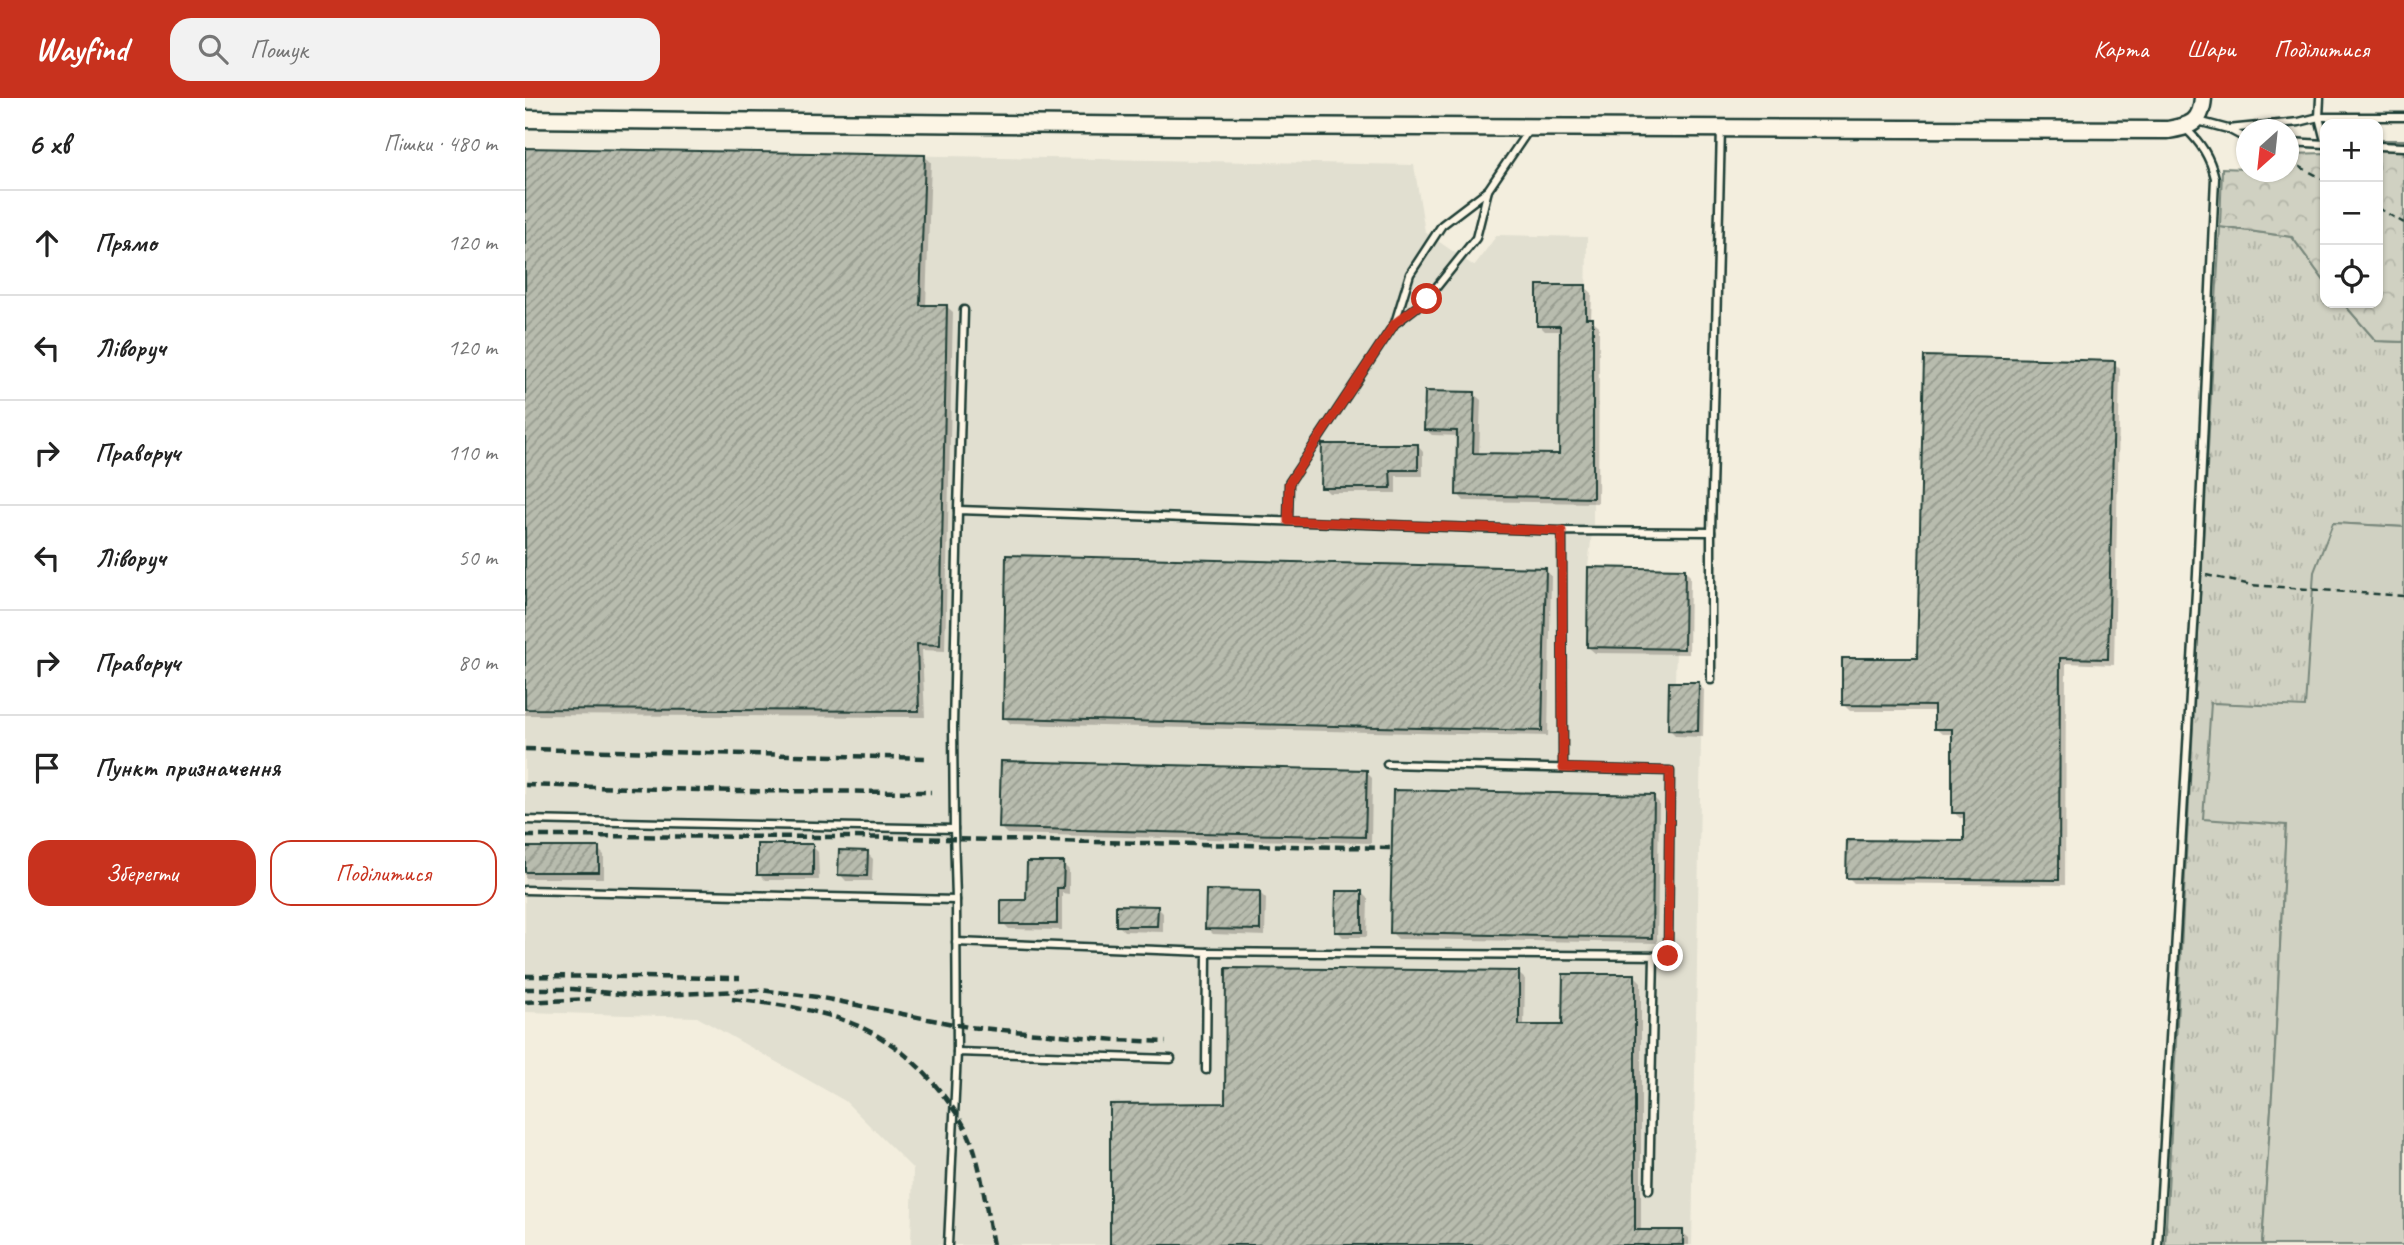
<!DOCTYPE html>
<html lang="uk">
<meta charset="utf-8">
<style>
body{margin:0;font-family:Caveat,sans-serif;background:#f2f2f2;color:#222}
.controls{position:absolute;right:21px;top:21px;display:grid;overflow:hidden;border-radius:14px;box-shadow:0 2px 5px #0004}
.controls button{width:63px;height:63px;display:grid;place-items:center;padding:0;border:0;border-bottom:2px solid #e0e0e0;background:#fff;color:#222;font:35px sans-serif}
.compass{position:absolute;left:1711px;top:21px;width:63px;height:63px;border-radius:50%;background:#fff;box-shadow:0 2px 5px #0004;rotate:207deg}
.stop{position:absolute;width:21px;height:21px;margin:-16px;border:5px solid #c8321e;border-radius:50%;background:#fff}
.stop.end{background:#c8321e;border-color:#fff;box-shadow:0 2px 7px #0008}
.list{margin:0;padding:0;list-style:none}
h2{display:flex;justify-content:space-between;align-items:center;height:91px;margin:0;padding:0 28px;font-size:30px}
h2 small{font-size:23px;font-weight:400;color:#767676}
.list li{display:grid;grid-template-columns:46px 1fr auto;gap:21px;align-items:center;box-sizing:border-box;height:105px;padding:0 28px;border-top:2px solid #e0e0e0}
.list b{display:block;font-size:26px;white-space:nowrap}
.list em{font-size:23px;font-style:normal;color:#767676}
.actions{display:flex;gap:14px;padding:21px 28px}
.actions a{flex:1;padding:16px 0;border:2px solid #c8321e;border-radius:21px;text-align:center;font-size:24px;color:#c8321e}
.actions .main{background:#c8321e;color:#fff}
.icon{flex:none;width:38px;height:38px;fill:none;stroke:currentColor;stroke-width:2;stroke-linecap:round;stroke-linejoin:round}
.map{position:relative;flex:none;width:1879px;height:1147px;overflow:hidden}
header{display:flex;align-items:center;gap:42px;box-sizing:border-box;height:98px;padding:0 35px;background:#c8321e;color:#fff}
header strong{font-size:33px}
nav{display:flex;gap:38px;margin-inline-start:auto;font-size:24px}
.search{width:490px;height:63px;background:#f2f2f2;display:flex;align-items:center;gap:18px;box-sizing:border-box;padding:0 24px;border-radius:21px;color:#767676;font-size:26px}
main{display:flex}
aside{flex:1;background:#fff}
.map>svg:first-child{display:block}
</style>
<header>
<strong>Wayfind</strong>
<div class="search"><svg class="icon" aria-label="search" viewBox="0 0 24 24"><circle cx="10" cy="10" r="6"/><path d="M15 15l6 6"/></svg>Пошук</div>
<nav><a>Карта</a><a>Шари</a><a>Поділитися</a></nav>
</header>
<main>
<aside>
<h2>6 хв<small>Пішки · 480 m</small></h2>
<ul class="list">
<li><svg class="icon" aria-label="ahead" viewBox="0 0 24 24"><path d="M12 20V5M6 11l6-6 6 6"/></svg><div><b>Прямо</b></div><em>120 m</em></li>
<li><svg class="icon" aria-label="left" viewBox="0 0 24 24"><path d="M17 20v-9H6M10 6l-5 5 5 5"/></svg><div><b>Ліворуч</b></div><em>120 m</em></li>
<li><svg class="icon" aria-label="right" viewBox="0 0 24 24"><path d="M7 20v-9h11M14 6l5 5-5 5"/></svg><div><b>Праворуч</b></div><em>110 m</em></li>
<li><svg class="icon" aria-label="left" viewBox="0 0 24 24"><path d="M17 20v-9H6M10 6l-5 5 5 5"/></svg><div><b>Ліворуч</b></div><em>50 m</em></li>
<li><svg class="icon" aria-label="right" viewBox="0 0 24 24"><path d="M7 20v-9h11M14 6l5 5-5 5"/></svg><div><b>Праворуч</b></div><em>80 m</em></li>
<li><svg class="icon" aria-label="arrive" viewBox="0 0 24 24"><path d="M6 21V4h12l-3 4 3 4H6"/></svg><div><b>Пункт призначення</b></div></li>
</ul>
<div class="actions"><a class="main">Зберегти</a><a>Поділитися</a></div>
</aside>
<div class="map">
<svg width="1879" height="1147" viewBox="0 0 1879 1147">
<defs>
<pattern id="grass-tufts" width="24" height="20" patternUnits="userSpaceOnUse" patternTransform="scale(1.75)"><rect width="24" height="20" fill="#d0d1c2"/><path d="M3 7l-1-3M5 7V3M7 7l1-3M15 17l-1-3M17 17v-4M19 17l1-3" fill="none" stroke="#b2b4a7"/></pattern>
<pattern id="forest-crowns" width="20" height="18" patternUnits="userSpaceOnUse" patternTransform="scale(1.75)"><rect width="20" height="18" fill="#d0d1c2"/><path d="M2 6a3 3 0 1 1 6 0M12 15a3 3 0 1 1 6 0" fill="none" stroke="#b2b4a7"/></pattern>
<pattern id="building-hatch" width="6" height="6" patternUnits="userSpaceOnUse" patternTransform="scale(1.75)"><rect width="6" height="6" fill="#b8bcae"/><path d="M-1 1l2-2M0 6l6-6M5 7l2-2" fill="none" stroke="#959a8e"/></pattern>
</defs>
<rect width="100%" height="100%" fill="#f3eede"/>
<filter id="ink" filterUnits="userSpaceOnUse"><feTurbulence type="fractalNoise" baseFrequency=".0143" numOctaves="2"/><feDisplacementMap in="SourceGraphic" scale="14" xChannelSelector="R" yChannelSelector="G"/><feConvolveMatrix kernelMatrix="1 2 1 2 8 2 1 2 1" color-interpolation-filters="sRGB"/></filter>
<g filter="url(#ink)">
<path fill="#e1dfd0" d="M0 50 889 67 900 134 949 168 972 137 1062 139 1061 220H1068V426L1063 469 1160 471 1159 551H1151L1150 583 1177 585 1167 1147H386L388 1071 320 1003 172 919 0 914Z"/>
<path fill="url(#grass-tufts)" stroke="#78877b" stroke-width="2" d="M1695 129 1767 139 1800 184V205H1818L1851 243 1879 244V429L1808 425 1780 610 1686 605 1761 726 1750 951 1737 1147H1640Z"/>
<g fill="url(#forest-crowns)" stroke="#78877b" stroke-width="2">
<path d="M1853 42H1879V244L1851 243 1818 205H1853Z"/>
<path d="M1800 55V184L1767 139 1695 129 1697 70 1721 71 1722 74H1764V56Z"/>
</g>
<path fill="#d0d1c2" stroke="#78877b" stroke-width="2" d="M1808 425 1879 429V1147H1737L1750 951 1761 727 1678 721 1686 605 1780 609 1789 474Z"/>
<g fill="#0003">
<path d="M0 52 399 58 406 64 401 208H421L428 214 420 553 397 552 400 619 0 617Z"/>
<path d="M1060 189 1067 195 1066 221 1074 228 1073 405 939 403 933 396 934 338 907 337 900 331 949 296 956 302 954 356 1036 358V233H1020L1014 227Z"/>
<path d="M1589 265 1595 271 1589 567 1541 565 1540 787 1329 785 1323 779 1441 745V720H1435L1428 714 1429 636H1417L1410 630V613H1325L1319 607 1394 562Z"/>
<path d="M892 347 898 354V378H871V395H804L798 389Z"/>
<path d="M1020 471 1026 478 1023 638 486 626 480 620Z"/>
<path d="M1159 472 1165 478 1164 556 1070 555 1063 549Z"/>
<path d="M1173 586 1179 592 1178 639 1151 638 1145 632Z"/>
<path d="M841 674 847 680 846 745 482 736 476 730Z"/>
<path d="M1128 699 1134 705 1132 845 873 841 867 835Z"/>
<path d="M287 748 293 754 294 782H240L234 776Z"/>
<path d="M0 751H73L79 757V780H0Z"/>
<path d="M342 755 348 761 347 783H321L315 776Z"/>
<path d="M538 766 544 772V796L537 795V832L484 831 478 825 503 804Z"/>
<path d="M735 795 741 801 740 838 688 836 682 830Z"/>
<path d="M837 795 843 801 842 839H818L812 833Z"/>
<path d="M632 809 638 815V834L599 833 593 827Z"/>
<path d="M993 875 1000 881 999 929H1039L1110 878 1116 884V1134H1157L1164 1140V1147H586L702 1007Z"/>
</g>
<g fill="url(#building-hatch)" stroke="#1f3d34" stroke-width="2">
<path d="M0 50 400 57 395 207H422L415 547 392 546 394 613 0 611Z"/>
<path d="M1012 187H1061V220H1068V400L931 397 932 333 899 332 900 293 950 294 948 355 1034 356 1035 228H1012Z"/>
<path d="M1399 258 1590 263 1583 561 1535 560 1534 782 1321 780 1322 742 1439 743V715H1427V631H1409V608L1317 607V560H1392Z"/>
<path d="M797 346H893V372H865L866 390H796Z"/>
<path d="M481 457 1021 470 1017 633 478 620Z"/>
<path d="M1063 469 1160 471 1159 551 1062 549Z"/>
<path d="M1144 584H1174L1173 633 1143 632Z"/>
<path d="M476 663 842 672 840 739 474 730Z"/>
<path d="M868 692 1129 697 1127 840 865 835Z"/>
<rect x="232" y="746" width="56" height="31"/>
<rect x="0" y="749" width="74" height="25"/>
<path d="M314 752 343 753 342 778 313 777Z"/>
<path d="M502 764H539L538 790H532V826H476V802H501Z"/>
<path d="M681 792 735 793V832L680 831Z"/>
<path d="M811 793H837V834H810Z"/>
<path d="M591 807 633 808 632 828H591Z"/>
<path d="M701 870 994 873V927H1037L1038 876H1110V1132H1158V1147H585V1006L700 1005Z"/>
</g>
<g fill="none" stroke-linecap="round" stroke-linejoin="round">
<g stroke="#1f3d34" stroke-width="11">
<g id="service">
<path d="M1795 0 1794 19 1800 43"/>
<path d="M1673 23 1703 31 1774 24 1794 19H1879"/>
<path d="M1705 32 1722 41"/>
<path d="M1764 44 1800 46"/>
<path d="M1853 48 1879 49"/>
<path d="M872 224 902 201 951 140 963 92"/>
<path d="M433 412 439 212"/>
<path d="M763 423 764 385 870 225 885 176 917 127 963 92 1003 33"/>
<path d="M1186 434 1196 30"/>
<path d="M1038 670 1037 433 1186 434V582"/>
<path d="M0 722 429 731 431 802"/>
<path d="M429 731 428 629 433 412 1037 433"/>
<path d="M0 792 431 802 432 954"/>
<path d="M431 844 682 854 681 972"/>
<path d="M682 854 1143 858 1145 673 862 666"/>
<path d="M1124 1092 1129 858"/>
<path d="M423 1147 432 954 646 961"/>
<path d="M1633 1147 1672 476 1690 80C1685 59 1676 45 1661 31"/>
</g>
</g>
<g stroke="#1f3d34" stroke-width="21">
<path id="tertiary" d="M0 21 655 28 1643 32C1666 28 1676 25 1678 0"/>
</g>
<g stroke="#1f3d34" stroke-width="2.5" stroke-dasharray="7 5" stroke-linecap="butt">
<path d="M1764 63 1800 82"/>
<path d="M1853 110 1879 125"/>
<path d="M1681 477 1726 487 1879 498"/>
</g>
<use href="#service" stroke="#fcf5e5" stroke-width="6"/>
<use href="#tertiary" stroke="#fcf5e5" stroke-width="16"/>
<g stroke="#1f3d34" stroke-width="4.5" stroke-dasharray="10 5" stroke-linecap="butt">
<path d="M0 651 404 660"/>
<path d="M0 687 210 693 406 694"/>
<path d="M0 738 325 739 867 750"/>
<path d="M0 878 215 880"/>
<path d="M0 891H47L114 898 236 892 292 899 443 929 592 942 641 944"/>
<path d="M207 901C294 911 357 920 415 993 430 1012 445 1033 451 1058 459 1087 462 1117 468 1147"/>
<path d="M0 904 66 901"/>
</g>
</g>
</g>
<g fill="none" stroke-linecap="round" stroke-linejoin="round" filter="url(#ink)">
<path stroke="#c8321e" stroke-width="9" d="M902 201 870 225 764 385 763 423 1037 433 1038 670 1145 673 1143 858"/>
</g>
</svg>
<div class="controls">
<button>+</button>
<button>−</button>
<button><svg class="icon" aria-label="locate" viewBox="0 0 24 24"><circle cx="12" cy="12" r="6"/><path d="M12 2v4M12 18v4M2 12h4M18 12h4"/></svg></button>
</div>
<svg class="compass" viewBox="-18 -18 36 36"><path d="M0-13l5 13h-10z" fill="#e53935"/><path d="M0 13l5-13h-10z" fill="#767676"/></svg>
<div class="stop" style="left:902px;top:201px"></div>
<div class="stop end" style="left:1143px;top:858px"></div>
</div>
</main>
